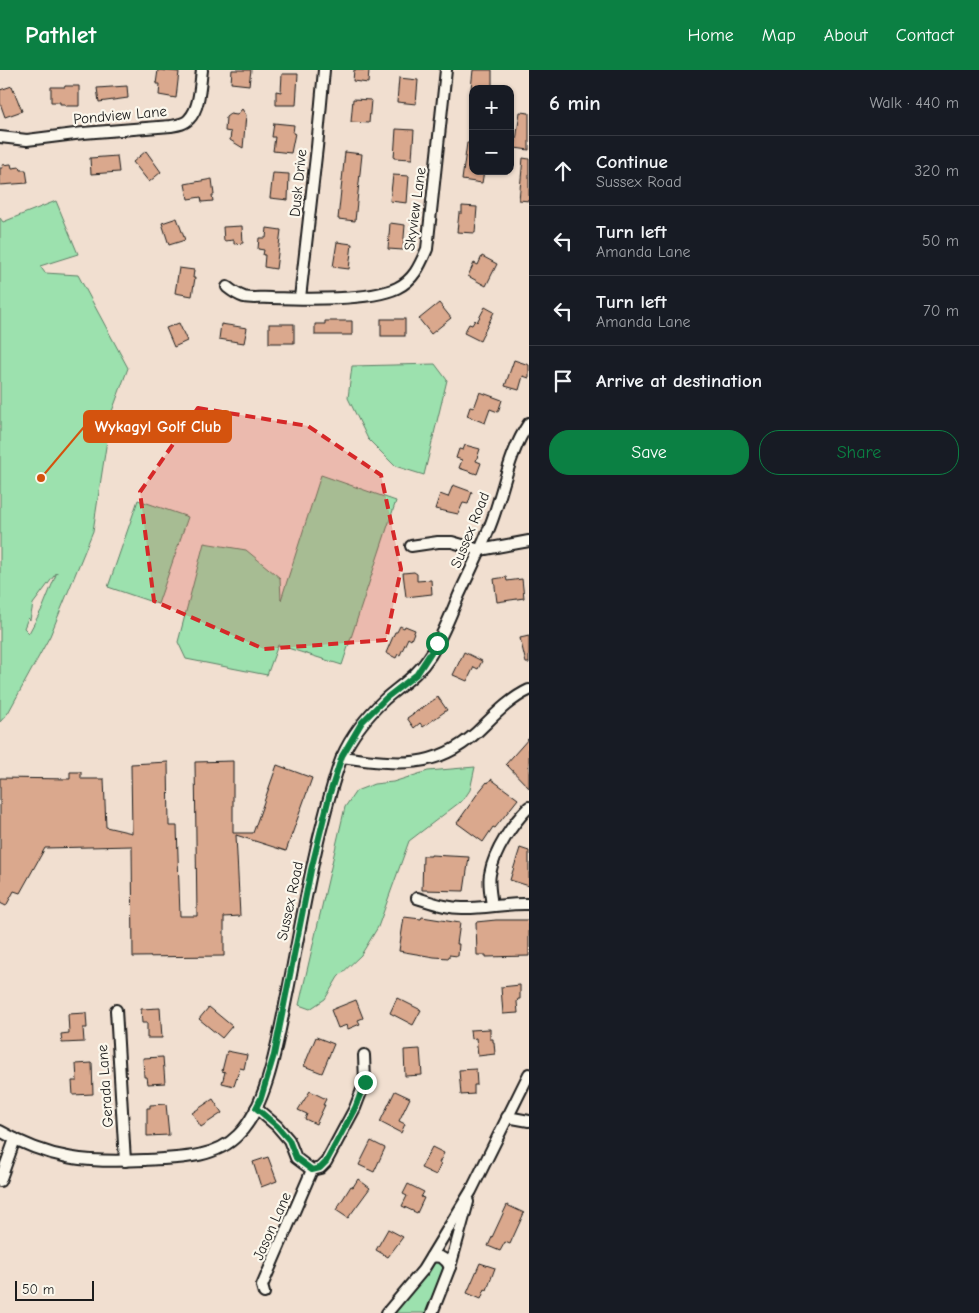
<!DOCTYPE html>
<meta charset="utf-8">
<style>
body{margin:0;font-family:"Comic Neue",sans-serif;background:#242831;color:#f1f3f6}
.controls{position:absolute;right:15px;top:15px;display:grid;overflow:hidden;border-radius:10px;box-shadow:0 1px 4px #0004}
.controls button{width:45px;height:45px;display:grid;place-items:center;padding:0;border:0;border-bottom:1px solid #363941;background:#171b24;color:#f1f3f6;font:25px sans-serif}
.scale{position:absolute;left:15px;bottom:12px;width:79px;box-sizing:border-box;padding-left:5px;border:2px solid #1c1c1c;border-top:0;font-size:14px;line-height:18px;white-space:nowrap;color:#1c1c1c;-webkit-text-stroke:4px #fbf7ec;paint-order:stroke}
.stop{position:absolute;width:15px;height:15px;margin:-11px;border:4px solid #0b8043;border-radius:50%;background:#fff}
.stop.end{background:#0b8043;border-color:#fff;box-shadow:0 1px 5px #0008}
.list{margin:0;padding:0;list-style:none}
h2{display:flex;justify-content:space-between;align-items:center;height:65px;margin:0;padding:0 20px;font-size:21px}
h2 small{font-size:16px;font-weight:400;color:#9ea1a6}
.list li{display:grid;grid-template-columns:32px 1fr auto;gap:15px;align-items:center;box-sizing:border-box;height:70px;padding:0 20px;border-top:1px solid #363941}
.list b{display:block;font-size:19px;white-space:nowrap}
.list p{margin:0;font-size:16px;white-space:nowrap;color:#9ea1a6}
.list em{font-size:16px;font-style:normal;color:#9ea1a6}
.actions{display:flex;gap:10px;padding:15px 20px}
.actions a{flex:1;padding:11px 0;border:1px solid #0b8043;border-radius:20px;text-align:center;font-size:18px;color:#0b8043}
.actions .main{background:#0b8043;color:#fff}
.icon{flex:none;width:28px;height:28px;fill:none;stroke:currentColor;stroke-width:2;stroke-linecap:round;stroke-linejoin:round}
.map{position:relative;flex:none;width:529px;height:1243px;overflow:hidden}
header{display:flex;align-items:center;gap:30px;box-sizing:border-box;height:70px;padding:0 25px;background:#0b8043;color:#fff}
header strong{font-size:24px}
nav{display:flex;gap:28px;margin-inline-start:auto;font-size:18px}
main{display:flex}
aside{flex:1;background:#171b24}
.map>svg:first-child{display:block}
</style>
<header>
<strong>Pathlet</strong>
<nav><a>Home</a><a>Map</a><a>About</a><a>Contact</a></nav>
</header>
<main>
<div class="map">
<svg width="529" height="1243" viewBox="0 0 529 1243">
<rect width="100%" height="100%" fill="#f1dfd0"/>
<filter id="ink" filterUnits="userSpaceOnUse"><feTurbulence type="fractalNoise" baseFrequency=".02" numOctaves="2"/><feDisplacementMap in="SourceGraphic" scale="10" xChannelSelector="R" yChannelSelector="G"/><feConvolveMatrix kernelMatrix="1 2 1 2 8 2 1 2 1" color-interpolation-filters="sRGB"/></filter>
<g filter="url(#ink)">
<g fill="#9ce1ae" stroke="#5c7e65" fill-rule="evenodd">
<path d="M56 131 78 184 40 196 45 203 78 205 128 298 111 344 93 461 50 566 8 643 0 652V148L3 152ZM57 502 43 537 29 563 24 558 28 548 30 550 33 534Z"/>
<path d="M435 294 447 310 424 405 395 396 368 369 348 328 352 296Z"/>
<path d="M321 405 396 431 342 595 278 575 267 605 186 589 178 572 204 473 246 480 280 508 281 530Z"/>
<path d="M138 430 188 447 158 534 108 517Z"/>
<path d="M475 697 470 720 464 729 409 771 378 857 361 885 338 907 325 929 310 939 299 935 345 737 356 721 374 714 393 712 428 701Z"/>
<path d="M437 1191 444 1196V1206L427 1243H394L434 1192Z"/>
</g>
<g fill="#daa88d" stroke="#1c1c1c">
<path d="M158 0 179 2 176 28 159 25 160 14H156Z"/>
<path d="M232 0H251L249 15 231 13Z"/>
<path d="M354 0H369L368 13 353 11Z"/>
<path d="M473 0H492V19H471Z"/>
<path d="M282 4H298L296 35H276V21L281 22Z"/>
<path d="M399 8 418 10 416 34 397 32Z"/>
<path d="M12 16 22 41 5 47 0 33V20Z"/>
<path d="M65 16H79V36H65V34H60V32H51V17H65Z"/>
<path d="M127 16 128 28 99 32 97 18Z"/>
<path d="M353 29 371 30 369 53 351 52Z"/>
<path d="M242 39 246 45 243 78 230 70 231 62 225 61 226 47 230 44 237 45Z"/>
<path d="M520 42 529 43V80L515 78Z"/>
<path d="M274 53 294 55 293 63H295L291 83 273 81 275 67H272Z"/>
<path d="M396 59 414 60 412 89 394 88Z"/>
<path d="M467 73H473V101H484L482 113 462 110Z"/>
<path d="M146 81 161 102 149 112 133 92Z"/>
<path d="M345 82 362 84 355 151 338 149Z"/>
<path d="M117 86 119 102 91 104 90 88Z"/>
<path d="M523 88 529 89V131L519 130Z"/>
<path d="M11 94 12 98 20 97 21 100H26L28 113 0 115V98H3L2 95Z"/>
<path d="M273 103 289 104 288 130 270 128Z"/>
<path d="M393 105 409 106 407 133 390 131Z"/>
<path d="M212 109 214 125H212L213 131 202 132 201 127 188 129 185 114Z"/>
<path d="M462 136 477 137 475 163 457 162 459 143H462Z"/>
<path d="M177 148 185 170 169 175 162 153Z"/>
<path d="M390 153 405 155 403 180 388 179Z"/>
<path d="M242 156 243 173 234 174V170L224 171 223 157Z"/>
<path d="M267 158 281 160 276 199 264 197 265 185H263L264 180 258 179 259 168H266Z"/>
<path d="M337 172 352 174 349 199 333 197Z"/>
<path d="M482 186 497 194 486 216 468 206 474 193 478 195Z"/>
<path d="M179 198 194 200 193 208H195L192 226 175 223Z"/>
<path d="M439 233 451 248 431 264 419 249Z"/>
<path d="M485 237 494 242 480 271 464 263 469 254 472 255 475 250 477 252Z"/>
<rect x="381" y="249" width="24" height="17"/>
<path d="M325 251H352V265H315V254H325Z"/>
<path d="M179 253 187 271 174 277 166 258Z"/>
<path d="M221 254 247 258 244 273 219 269Z"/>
<rect x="269" y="254" width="25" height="19"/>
<path d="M514 290 529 295V308L523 306 519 320 505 316Z"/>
<path d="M480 322 502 330 498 342 490 339 485 353 467 346 470 337 474 338Z"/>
<path d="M465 375 480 379 476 391 481 393 477 404 459 398 462 390 456 388 459 379 463 380Z"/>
<path d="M453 415 472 422 468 434 463 433 458 444 435 439 440 424 448 427Z"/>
<path d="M414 502 417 504V511L431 510 432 524 406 527 403 503Z"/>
<path d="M506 507 507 511 522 509 524 528 497 532 494 509Z"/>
<path d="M400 556 404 558 405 556 415 560 411 570 408 568 400 585 398 584 396 588 386 583 395 562H397Z"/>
<path d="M529 566V593H526L520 568Z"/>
<path d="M464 582 482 591 478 599 474 597 467 611 453 605Z"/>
<path d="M438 627 447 640 423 657 420 653 414 658 407 648Z"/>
<path d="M529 668V718L506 694Z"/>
<path d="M233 691V763H253L277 695 312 708 286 781 236 765 240 846 224 847V886L133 887 132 776 45 778 20 823 14 821 6 836 0 833V708L70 709V702H81V709H104L106 757 132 763 131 694 168 692 169 756H177L180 846H197L195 692Z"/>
<path d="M491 709 518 729 495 758 493 757 483 772 457 753 478 723 487 712 488 713Z"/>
<path d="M520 778 529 781V816L510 810Z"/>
<path d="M431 785 469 787 464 821 422 820 423 786H431Z"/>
<path d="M404 847 421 849 422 847 460 853 457 874H459L458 886 449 885V888L434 887 399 881Z"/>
<path d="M496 850H529V886L486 887V885H477L476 852Z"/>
<path d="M520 915V929H518L517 932 518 943 503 944 501 917Z"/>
<path d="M397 928 421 940 413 955 390 943Z"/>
<path d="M356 930 363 948 358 950 360 954 348 959 347 955 338 958 331 940Z"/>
<path d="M209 937 232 956 222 968 199 949Z"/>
<path d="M160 938 162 968H147V953H142L141 939Z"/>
<path d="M86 943 87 958H83L84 972 62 973 61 964 69 963 68 944Z"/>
<path d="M490 959V969H493V972H494L495 984 478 986 476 968 471 969 470 960Z"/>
<path d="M316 967 334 974 322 1003 304 996Z"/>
<path d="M420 979 422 1005 405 1006 404 980Z"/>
<path d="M227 981 247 985 244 999 240 998 234 1016 222 1013 225 1002 222 1001Z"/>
<path d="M163 987 165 1013 148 1014 147 1007H144L143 988Z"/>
<path d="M92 993 93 1024 73 1025 72 1011H77L76 994Z"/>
<path d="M476 999 477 1015H474V1024L461 1025 459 1000Z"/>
<path d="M310 1021 326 1029 323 1035H325L316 1054 305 1049 307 1044 298 1040Z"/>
<path d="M395 1021 410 1028 399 1051 405 1054 401 1063 380 1052Z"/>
<path d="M213 1029 222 1043 201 1057 192 1043Z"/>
<path d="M166 1034 169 1065 147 1066V1038H150V1035Z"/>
<path d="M371 1071 385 1078 374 1102 359 1095Z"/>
<path d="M432 1077 444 1083 439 1093 441 1094 436 1105 421 1098Z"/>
<path d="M268 1087 277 1111 261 1117 253 1092Z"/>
<path d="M358 1109 370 1118 348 1148 336 1140 351 1116 353 1117Z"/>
<path d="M408 1114 424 1122 421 1127 424 1128 417 1143 402 1136 407 1126 403 1124Z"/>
<path d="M507 1135 524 1143 510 1174 505 1172 500 1181 488 1176Z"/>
<path d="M388 1159 403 1167 388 1187 376 1180Z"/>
<path d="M480 1193 495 1198 487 1220 485 1219 481 1229 467 1223Z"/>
</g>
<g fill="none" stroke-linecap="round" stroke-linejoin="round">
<g stroke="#1c1c1c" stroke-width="14">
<g id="minor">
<path d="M0 67 27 70 83 63 171 56C177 55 185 54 189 49 200 38 200 15 202 0"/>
<path d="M227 217C232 221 238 225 244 227 252 229 262 227 271 228 303 229 370 231 397 218 414 210 420 195 427 179L446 0"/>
<path d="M300 228 317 77 324 0"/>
<path d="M411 476 438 472H452L480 480 529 471"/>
<path d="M342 687C394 694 434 701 476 663 492 648 509 629 529 620"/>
<path d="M417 828C433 833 449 839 466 838 487 838 508 833 529 834"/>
<path d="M492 836C491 826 488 814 490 804 494 781 513 753 529 737"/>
<path d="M116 940 125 1091"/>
<path d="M256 1038 277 1056 289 1070 296 1088 312 1100 320 1098 326 1092 355 1038 365 1012 364 985"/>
<path d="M507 1047 529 1051"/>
<path d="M0 1061C50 1090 88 1093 145 1090 176 1088 215 1089 238 1065 269 1035 279 962 288 920 298 869 307 817 319 767 326 740 332 713 342 687 352 664 367 646 385 629 401 615 418 605 430 586 442 568 450 546 459 525 471 499 485 472 494 445 505 413 510 381 529 353"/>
<path d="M0 1111 15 1069"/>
<path d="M431 1187C441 1185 446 1189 450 1197"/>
<path d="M264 1223 262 1216 312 1100"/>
<path d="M387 1243 423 1200 471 1121 529 1004"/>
<path d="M432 1243 450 1197 468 1132"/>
</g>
</g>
<use href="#minor" stroke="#fbf7ec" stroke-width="10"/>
</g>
</g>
<g fill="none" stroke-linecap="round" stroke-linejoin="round" filter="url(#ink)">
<path stroke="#0b8043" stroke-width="6" d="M365 1012 355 1038 326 1092 320 1098 312 1100 296 1088 289 1070 277 1056 256 1038 261 1028 274 985 311 800 330 723 342 686 362 652 386 628 417 604 437 573"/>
</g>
<path fill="#d62828" fill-opacity="0.2" stroke="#d62828" stroke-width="4" stroke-dasharray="10 6" stroke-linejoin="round" d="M198 338 308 356 381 405 401 499 386 570 264 579 154 531 140 422Z"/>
<g text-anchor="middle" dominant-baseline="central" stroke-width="4.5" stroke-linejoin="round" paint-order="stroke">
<g font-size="15" fill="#1c1c1c" stroke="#fbf7ec">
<text transform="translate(120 45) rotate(-5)">Pondview Lane</text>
<text transform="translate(298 113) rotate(-84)">Dusk Drive</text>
<text transform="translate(415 139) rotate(-82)">Skyview Lane</text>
<text transform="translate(470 460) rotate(-68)">Sussex Road</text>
<text transform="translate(290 831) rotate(-78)">Sussex Road</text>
<text transform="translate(105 1016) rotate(-94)">Gerada Lane</text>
<text transform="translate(272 1156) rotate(-66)">Jason Lane</text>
</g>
</g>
<path fill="none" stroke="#d4530e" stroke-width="2" d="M41 408L84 357"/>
<circle fill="#d4530e" stroke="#fbf7ec" stroke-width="2" cx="41" cy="408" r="5"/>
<rect fill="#d4530e" stroke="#d4530e" stroke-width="2" x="84" y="341" width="147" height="31" rx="5"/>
<g font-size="16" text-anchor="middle" font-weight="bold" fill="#fff">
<text x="158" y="362">Wykagyl Golf Club</text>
</g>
</svg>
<div class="controls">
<button>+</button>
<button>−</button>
</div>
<div class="scale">50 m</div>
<div class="stop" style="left:437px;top:573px"></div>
<div class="stop end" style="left:365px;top:1012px"></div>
</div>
<aside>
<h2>6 min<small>Walk · 440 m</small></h2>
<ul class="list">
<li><svg class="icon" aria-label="ahead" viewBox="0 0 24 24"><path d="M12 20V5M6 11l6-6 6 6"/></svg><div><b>Continue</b><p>Sussex Road</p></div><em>320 m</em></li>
<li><svg class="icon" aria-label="left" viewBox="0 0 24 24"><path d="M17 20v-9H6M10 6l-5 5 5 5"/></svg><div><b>Turn left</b><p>Amanda Lane</p></div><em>50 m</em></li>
<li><svg class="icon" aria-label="left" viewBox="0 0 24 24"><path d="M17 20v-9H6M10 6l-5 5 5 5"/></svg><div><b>Turn left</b><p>Amanda Lane</p></div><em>70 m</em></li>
<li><svg class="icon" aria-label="arrive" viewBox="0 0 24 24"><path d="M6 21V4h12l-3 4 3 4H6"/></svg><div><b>Arrive at destination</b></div></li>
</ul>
<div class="actions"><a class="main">Save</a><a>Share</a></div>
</aside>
</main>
